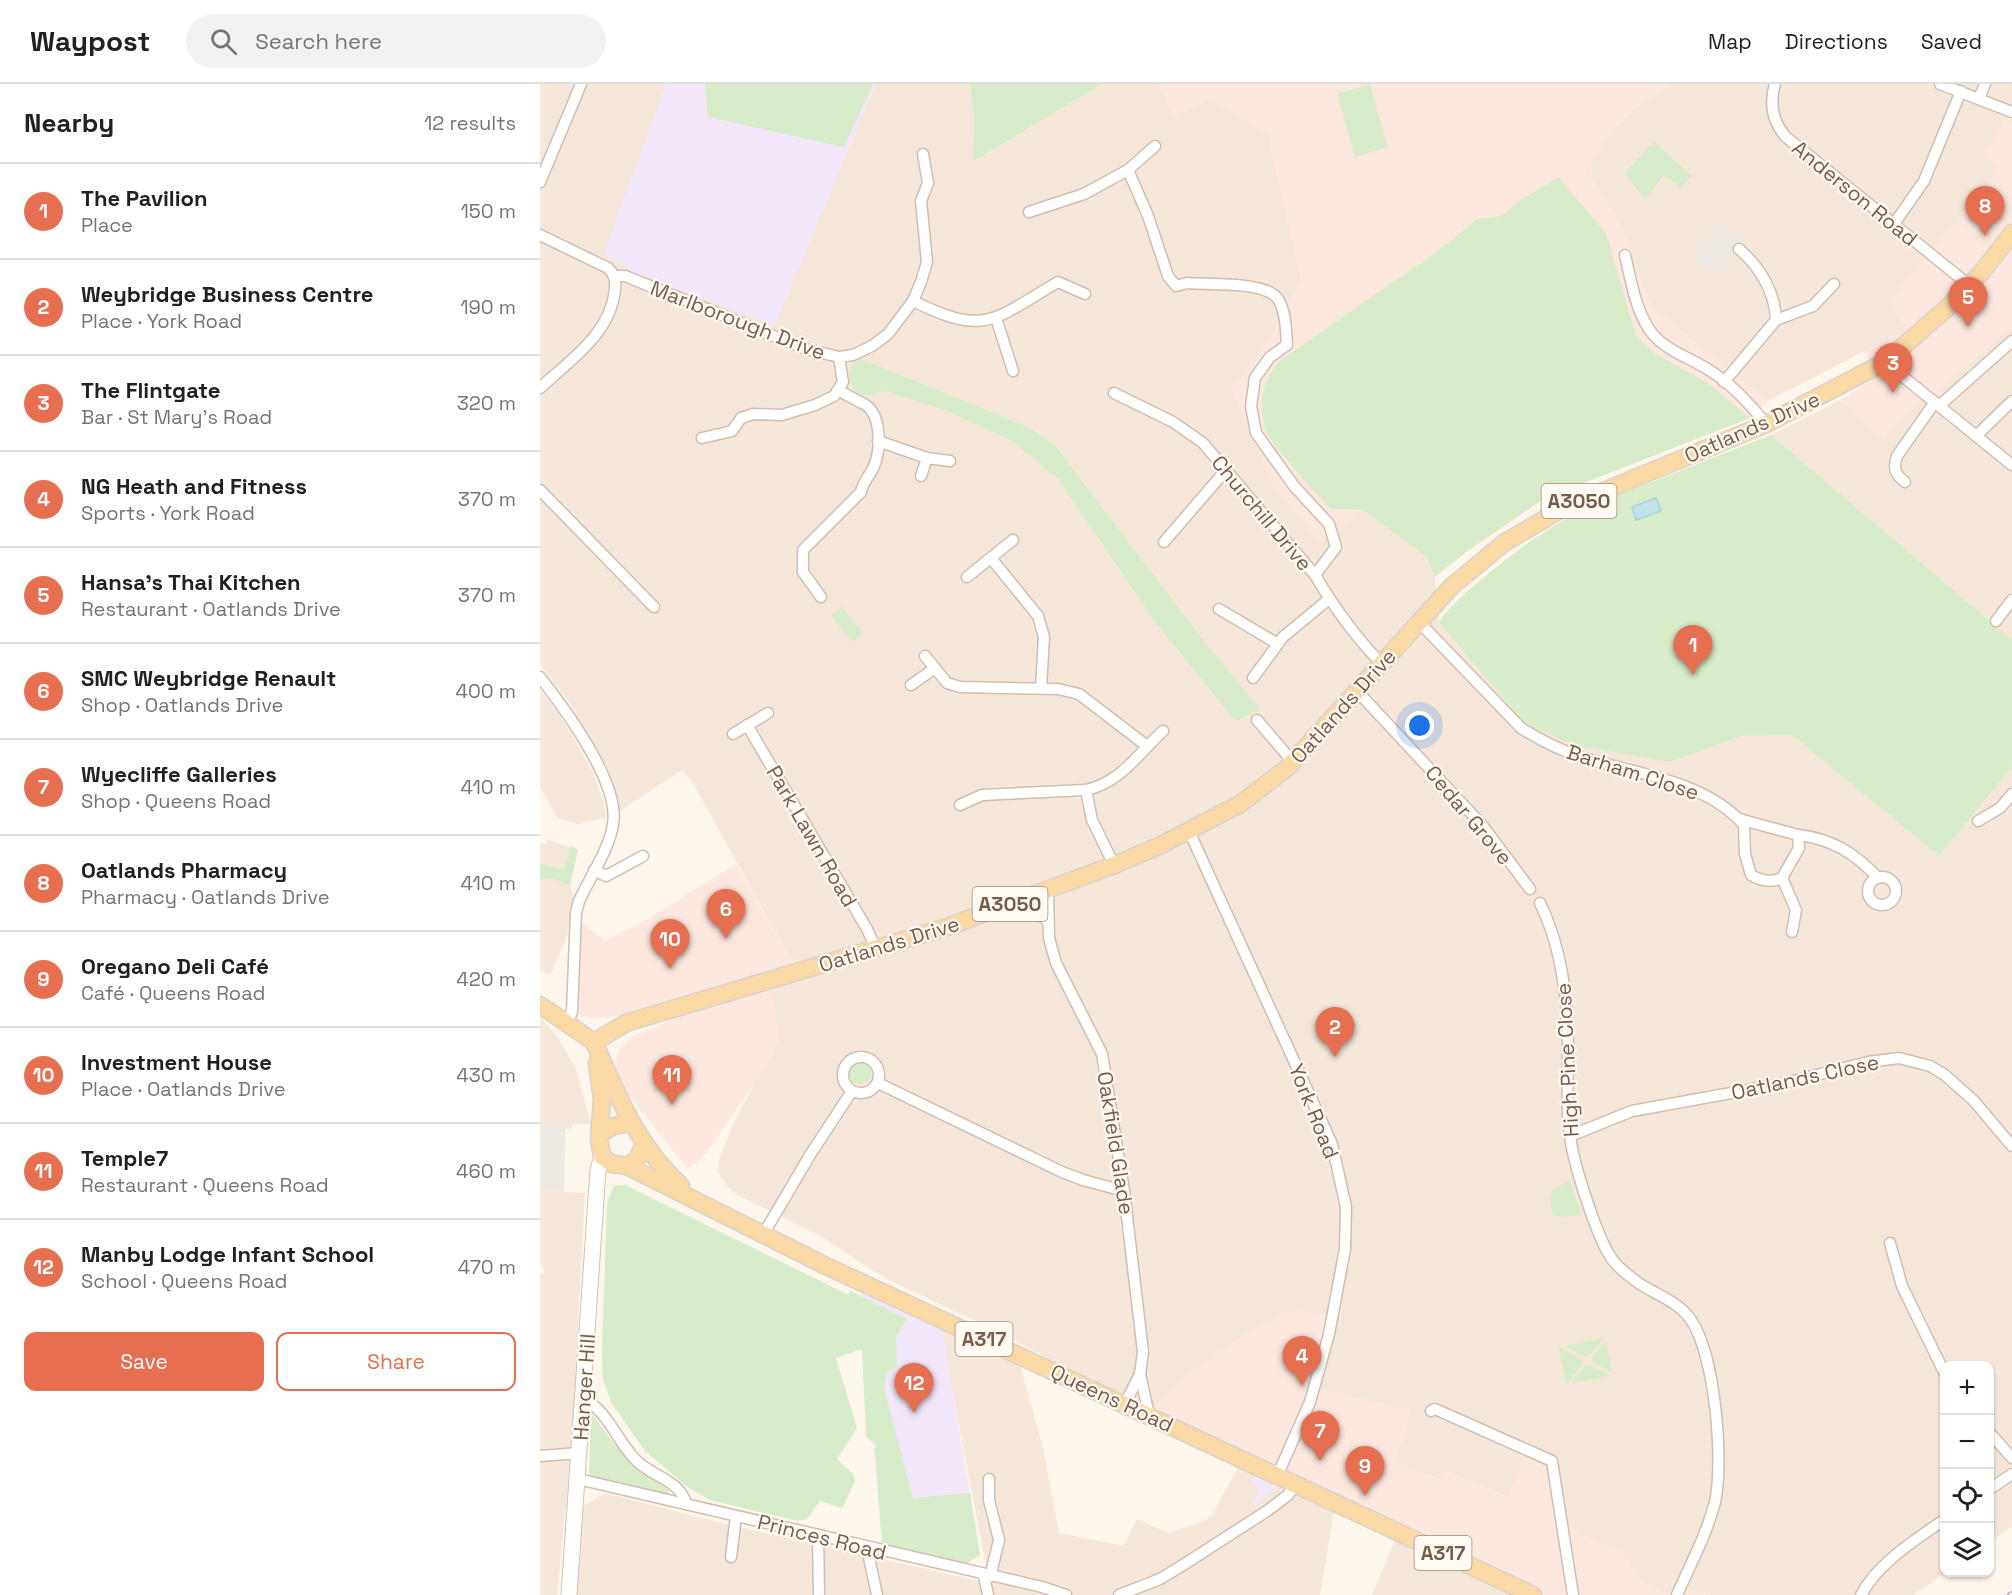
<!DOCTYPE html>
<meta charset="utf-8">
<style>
body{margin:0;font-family:"Space Grotesk",sans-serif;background:#f2f2f2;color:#202124}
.controls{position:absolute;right:18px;bottom:18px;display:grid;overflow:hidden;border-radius:12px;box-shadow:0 2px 4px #0004}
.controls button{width:54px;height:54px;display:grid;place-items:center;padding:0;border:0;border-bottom:2px solid #e0e0e0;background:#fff;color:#202124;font:30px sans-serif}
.you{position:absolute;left:880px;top:642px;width:21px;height:21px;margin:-15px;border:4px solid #fff;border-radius:50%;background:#1a73e8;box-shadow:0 0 0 9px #1a73e833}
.badge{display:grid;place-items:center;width:39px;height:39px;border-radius:50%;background:#e76f51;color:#fff;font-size:20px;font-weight:700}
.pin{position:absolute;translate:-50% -50px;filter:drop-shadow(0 2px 3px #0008)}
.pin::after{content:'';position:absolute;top:32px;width:21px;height:18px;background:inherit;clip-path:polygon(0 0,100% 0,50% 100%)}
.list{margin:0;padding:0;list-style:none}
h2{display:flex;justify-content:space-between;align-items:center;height:78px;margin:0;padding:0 24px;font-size:26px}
h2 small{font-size:20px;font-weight:400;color:#757577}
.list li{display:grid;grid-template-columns:39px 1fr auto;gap:18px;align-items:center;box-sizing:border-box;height:96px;padding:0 24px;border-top:2px solid #e0e0e0}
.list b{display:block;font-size:22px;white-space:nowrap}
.list p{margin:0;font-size:20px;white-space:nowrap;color:#757577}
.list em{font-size:20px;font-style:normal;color:#757577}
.actions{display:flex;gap:12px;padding:18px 24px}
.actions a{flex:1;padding:14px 0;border:2px solid #e76f51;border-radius:12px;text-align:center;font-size:21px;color:#e76f51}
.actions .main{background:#e76f51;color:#fff}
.icon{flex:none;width:33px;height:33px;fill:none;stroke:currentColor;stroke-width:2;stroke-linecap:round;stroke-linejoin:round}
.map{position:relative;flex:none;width:1472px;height:1511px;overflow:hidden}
header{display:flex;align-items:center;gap:36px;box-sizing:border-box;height:84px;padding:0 30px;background:#fff;border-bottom:2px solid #e0e0e0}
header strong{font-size:28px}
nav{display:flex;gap:33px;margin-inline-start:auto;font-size:21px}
.search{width:420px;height:54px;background:#f2f2f2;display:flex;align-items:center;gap:15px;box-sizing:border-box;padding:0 21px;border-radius:33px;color:#757577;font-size:22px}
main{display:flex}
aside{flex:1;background:#fff}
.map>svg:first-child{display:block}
</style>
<header>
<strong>Waypost</strong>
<div class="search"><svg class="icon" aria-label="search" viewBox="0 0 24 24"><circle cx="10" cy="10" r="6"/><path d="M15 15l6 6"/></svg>Search here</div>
<nav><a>Map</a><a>Directions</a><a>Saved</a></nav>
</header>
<main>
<aside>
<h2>Nearby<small>12 results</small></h2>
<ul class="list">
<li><span class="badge">1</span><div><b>The Pavilion</b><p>Place</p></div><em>150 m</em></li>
<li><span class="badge">2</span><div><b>Weybridge Business Centre</b><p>Place · York Road</p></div><em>190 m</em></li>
<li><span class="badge">3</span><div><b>The Flintgate</b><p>Bar · St Mary's Road</p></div><em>320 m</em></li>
<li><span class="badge">4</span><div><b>NG Heath and Fitness</b><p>Sports · York Road</p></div><em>370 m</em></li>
<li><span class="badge">5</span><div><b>Hansa's Thai Kitchen</b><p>Restaurant · Oatlands Drive</p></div><em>370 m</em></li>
<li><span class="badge">6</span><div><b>SMC Weybridge Renault</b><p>Shop · Oatlands Drive</p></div><em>400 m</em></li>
<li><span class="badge">7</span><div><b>Wyecliffe Galleries</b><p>Shop · Queens Road</p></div><em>410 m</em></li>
<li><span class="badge">8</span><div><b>Oatlands Pharmacy</b><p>Pharmacy · Oatlands Drive</p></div><em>410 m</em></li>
<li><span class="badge">9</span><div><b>Oregano Deli Café</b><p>Café · Queens Road</p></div><em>420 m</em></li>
<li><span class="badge">10</span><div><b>Investment House</b><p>Place · Oatlands Drive</p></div><em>430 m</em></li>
<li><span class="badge">11</span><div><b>Temple7</b><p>Restaurant · Queens Road</p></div><em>460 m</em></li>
<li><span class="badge">12</span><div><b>Manby Lodge Infant School</b><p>School · Queens Road</p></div><em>470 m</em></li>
</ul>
<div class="actions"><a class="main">Save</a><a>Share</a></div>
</aside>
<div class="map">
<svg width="1472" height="1511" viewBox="0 0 1472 1511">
<rect width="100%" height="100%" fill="#fdf6ec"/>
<g fill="#f5e8da" fill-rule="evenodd">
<path d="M0 0H430L434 35V78L562 0H619L634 33 671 14 728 50 762 197 721 270 692 304 823 426 887 473 895 493 899 538 1129 678 1201 652 1252 651 1399 772 1472 683V1442L1450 1458V1282H1404L1405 1489 1373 1511H1171L1154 1504 1128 1511 1098 1496 1083 1472 1019 1441 986 1371 968 1413 907 1388 901 1396 854 1379 867 1342 788 1307 652 1287 611 1329 447 1242 346 1195 277 1150 197 1111 187 1102 178 1088 179 1076 195 1035 238 958 235 925 225 894 256 885 151 696 142 686 80 727 65 681 29 618 0 581ZM326 277 488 343 515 361 660 552 719 625 696 638 615 538 518 395 472 357 405 326 344 307 337 310Z"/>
<path d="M1132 0H1472V41L1463 38 1460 83 1366 246 1228 317 1111 223 1081 141 1052 96 1051 76 1070 49 1097 22Z"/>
<path d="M1472 245V556L1231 351 1300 316 1344 355 1379 318 1399 306 1465 248Z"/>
<path d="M0 605 21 633 53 688 63 716 66 734 38 740 17 734 0 702Z"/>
<path d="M7 755 38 766 30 801 35 817 26 854 11 890 0 886V759L6 760Z"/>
<path d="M0 933 17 952 36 985 51 1040 0 1042Z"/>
<path d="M24 1106V1108L45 1109 32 1356 17 1511H0V1190H4V1183L0 1180V1107Z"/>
<path d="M400 1241 479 1278 503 1364 519 1449 583 1462 597 1435 629 1449 666 1436 673 1430 704 1371 796 1415 780 1511H35L42 1423 65 1409 173 1437 439 1497 446 1482Z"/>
<path d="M855 1456 999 1511H832Z"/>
</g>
<g fill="#fde8e0">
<path d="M619 0H1132L1097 22 1070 49 1051 76 1052 96 1081 141 1111 223 1228 317 1210 334 1005 414 926 468 895 493 887 473 823 426 780 458 732 400 691 304 721 270 762 197 728 50 671 14 634 33Z"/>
<path d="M1463 38 1472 41V245L1465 248 1399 306 1379 318 1343 356 1300 316 1335 294 1325 267 1366 246 1349 218 1459 84 1444 71Z"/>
<path d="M196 780 256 885 225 894 235 925 238 958 227 982 163 1073 148 1085 90 1013 76 992 75 978 80 965 92 953 148 929 183 918 55 935 40 931 38 876 41 837 65 857 101 839Z"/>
<path d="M748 1226 795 1231 773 1303 871 1326 855 1379 900 1396 907 1388 967 1413 986 1371 1008 1380 1019 1441 1084 1469 1083 1472 1092 1475 1088 1483 1101 1489 1098 1496 1128 1510 1154 1504 1171 1511H999L611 1329 652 1287 716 1243Z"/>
</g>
<g fill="#efe9e4">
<path d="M1179 139 1205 158 1175 192 1151 172Z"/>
<path d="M33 1040 32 1045H25L24 1106 0 1107V1042Z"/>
</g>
<g fill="#f3e8fa">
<path d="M126 0H336L235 241 99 192 64 170Z"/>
<path d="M321 1208 403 1247 440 1471 427 1479 342 1461Z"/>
<path d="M716 1392 737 1404 712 1423 719 1407 712 1398Z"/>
</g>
<g fill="#d8ecc9">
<path d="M165 0H333L304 63 168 33Z"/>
<path d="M430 0H562L433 78 434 35Z"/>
<path d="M830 0 848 63 815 73 797 10Z"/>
<path d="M1114 57 1151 92 1141 104 1124 91 1107 114H1104L1085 89Z"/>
<path d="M1018 93 1066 149 1096 252 1114 269 1168 299 1210 334 1005 414 926 468 895 493 887 473 823 426 790 425C778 410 731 361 726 347 717 321 723 298 738 278L898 167 937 135 957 133 966 129 975 120Z"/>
<path d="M317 273 488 343 515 361 660 552 720 625 696 638 615 538 518 395 472 357 405 326 344 307 327 312 314 308C308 293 307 286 317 273Z"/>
<path d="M1231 351 1472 556V683L1399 772 1252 651 1201 652 1130 678 1034 661 984 639 899 538C913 513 1000 447 1028 434 1037 430 1049 432 1059 431L1071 414Z"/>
<path d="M302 522 323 550 312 558 291 531Z"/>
<path d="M31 762 38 766 30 801 13 795H0V780L24 785Z"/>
<circle cx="320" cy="989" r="11"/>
<path d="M1030 1097 1041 1131 1021 1133 1014 1131C1010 1122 1009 1115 1013 1105Z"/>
<path d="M74 1101H85L309 1211V1206L367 1235 356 1252 357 1282 346 1290 344 1304 373 1414 430 1409 440 1471 427 1479 342 1461 335 1365 337 1362 326 1353 322 1265 296 1274 317 1344 297 1375 313 1390 315 1398 302 1424 280 1417 267 1435 257 1437 170 1416 149 1404 105 1367 72 1320 63 1296 62 1269 67 1120Z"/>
<path d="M1064 1254 1050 1271 1043 1272 1025 1262Z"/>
<path d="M1066 1257 1072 1289 1053 1278 1052 1273Z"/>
<path d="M1019 1263 1042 1275 1043 1280 1026 1300Z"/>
<path d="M1051 1281 1070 1292 1032 1299 1044 1282Z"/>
<path d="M51 1328C78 1366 90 1381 129 1406V1413L49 1391Z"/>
</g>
<path fill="#bfe3e8" stroke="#a5d3da" stroke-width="1.5" d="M1116 414 1121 427 1096 436 1092 423Z"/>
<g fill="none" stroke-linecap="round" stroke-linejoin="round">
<g stroke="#d1beb0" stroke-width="13">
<g id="street">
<path d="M1235 0C1229 20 1232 37 1246 53L1429 201"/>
<path d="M1400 0 1472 28"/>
<path d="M1439 14 1445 0"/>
<path d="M615 62 588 86 608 132 628 192 636 202 647 199C669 201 726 197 738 215 746 228 746 246 747 261L730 273 715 294 711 322 716 349 754 402 789 440 796 463 775 491"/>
<path d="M0 98 41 0"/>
<path d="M489 128 544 110 588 86"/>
<path d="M1354 140 1384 97 1421 7"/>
<path d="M0 151 68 184C75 190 76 197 75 205 71 250 30 276 0 304"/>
<path d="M1085 171C1091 196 1095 224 1109 245 1123 266 1149 273 1169 286 1192 300 1210 320 1226 340"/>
<path d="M74 192H85L266 265 299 273 313 271 332 262 348 250 373 217 381 198 387 178 381 117 388 99 383 70"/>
<path d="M373 217C446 253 453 236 518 198L545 210"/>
<path d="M456 234 473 287"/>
<path d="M1236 236 1273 222 1294 200"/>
<path d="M1345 278 1472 381"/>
<path d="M1184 298 1236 236C1235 208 1220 183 1199 165"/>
<path d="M574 309 633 338 663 359 775 491C794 523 816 554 842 580"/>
<path d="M1399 322 1472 257"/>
<path d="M1436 352 1472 317"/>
<path d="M162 354 192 347 201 334 213 330 242 331 275 321 294 312 303 298 299 273"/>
<path d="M338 357 387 374 381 392"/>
<path d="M387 374 410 377"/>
<path d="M1365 398C1355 390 1353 385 1357 372L1395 318"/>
<path d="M0 406 114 523"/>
<path d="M624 458 686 386"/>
<path d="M451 474 498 532 504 553 501 604"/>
<path d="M427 493 473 456"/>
<path d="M281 513 263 488V466L321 408C323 397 330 392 334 382 341 366 342 330 324 320 315 315 307 312 299 306"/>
<path d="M679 525 738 560"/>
<path d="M1456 537 1472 516"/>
<path d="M879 538 981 644C1000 656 1022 667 1044 674 1097 690 1166 697 1204 741L1205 770 1211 791C1221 797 1231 799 1242 794L1256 826 1252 848"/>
<path d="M385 572 407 599 420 603 518 605 539 610 607 662"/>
<path d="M0 593C25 625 80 699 73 740 70 764 49 795 39 817L36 829 32 928 27 939"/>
<path d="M713 594 743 553 789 515"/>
<path d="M371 601 395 584"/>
<path d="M817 607 942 741 990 805"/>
<path d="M717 636 753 678"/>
<path d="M207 641 327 845 336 865"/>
<path d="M193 650 228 629"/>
<path d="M546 706 552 736 574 781"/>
<path d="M420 721 442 711 546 706C581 698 597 671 623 647"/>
<path d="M1199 735 1258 751 1259 764 1242 794"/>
<path d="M1438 737 1460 724 1472 710"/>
<path d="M649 747 792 1060 806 1123 805 1165 789 1250 770 1318 738 1390"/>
<path d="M1258 751C1292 755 1315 769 1338 794"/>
<path d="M54 786 66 792 103 772"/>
<circle cx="1342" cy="807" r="14"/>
<path d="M508 806 509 854 516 879 562 970 584 1107 603 1268 600 1290 585 1320"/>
<path d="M486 814 508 838"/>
<path d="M1000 819C1022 864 1028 915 1028 965 1028 1001 1025 1038 1034 1073 1039 1095 1058 1154 1070 1172 1075 1181 1090 1193 1100 1200 1117 1211 1139 1218 1151 1236 1175 1271 1184 1377 1175 1418 1167 1450 1150 1481 1137 1511"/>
<circle cx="321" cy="991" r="18"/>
<path d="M338 999 522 1088 543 1096 584 1107"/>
<path d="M1030 1052 1092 1027 1241 1000 1328 978 1359 974 1390 982 1405 991 1434 1017 1472 1062"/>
<path d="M223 1151 270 1071 312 1007"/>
<path d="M1350 1159 1362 1202 1404 1288"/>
<path d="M600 1290 609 1331"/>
<path d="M43 1316C67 1323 79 1362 98 1378 114 1393 141 1397 146 1420"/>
<path d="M891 1327 895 1325 1012 1377 1033 1511"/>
<path d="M1450 1349 1472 1374"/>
<path d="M0 1372 39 1369"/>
<path d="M38 1395 502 1503 526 1511"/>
<path d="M449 1395V1416L459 1456 450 1493"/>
<path d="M1450 1405 1472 1390"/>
<path d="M278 1451 279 1511"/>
<path d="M327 1464 337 1511"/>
<path d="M191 1473 196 1432"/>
<path d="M444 1492 448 1511"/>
<path d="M579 1511 620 1495 643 1481 727 1427 748 1411 756 1400"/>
<path d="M1321 1511C1338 1479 1375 1456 1404 1436"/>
</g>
</g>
<g stroke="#d6c0b0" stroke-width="17">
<path id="secondary" d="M29 1511 58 1086 62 1072"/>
</g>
<g stroke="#dad1cd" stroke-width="19">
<g id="primary">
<path d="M0 921 54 958"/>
<path d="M54 958 86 939 407 843 574 781 619 762 700 720 746 685 912 502 964 459 1025 423 1226 340 1345 278 1407 224 1442 188 1472 149"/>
<path d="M54 958C78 1012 96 1060 141 1102"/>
<path d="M57 979 62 1015 59 1055 62 1072 72 1080 87 1082 97 1075 105 1059"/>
<path d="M59 1050 74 1042 91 1039"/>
<path d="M87 1082 284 1181 993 1511"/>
</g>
</g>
<use href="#street" stroke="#fff" stroke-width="10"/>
<use href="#secondary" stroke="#fff" stroke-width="15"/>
<use href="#primary" stroke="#fbd9a5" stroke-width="16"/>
<g stroke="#b9a8c9" stroke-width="6">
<path id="rail" d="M1470 1511 1472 1510"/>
</g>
<use href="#rail" stroke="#fffaf3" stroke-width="4" stroke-dasharray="11" stroke-linecap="butt"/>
</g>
<g text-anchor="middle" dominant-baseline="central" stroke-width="4.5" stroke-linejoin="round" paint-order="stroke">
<g fill="#fffaf3" stroke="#a28b7f" stroke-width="1.5">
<rect x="1001.5" y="400" width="75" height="34" rx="4.5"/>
<rect x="432.5" y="803" width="75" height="34" rx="4.5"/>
<rect x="415.5" y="1238" width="57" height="34" rx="4.5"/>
<rect x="874.5" y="1452" width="57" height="34" rx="4.5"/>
</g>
<g font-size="20" font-weight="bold" fill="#7a5c4d">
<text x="1039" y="417">A3050</text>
<text x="470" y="820">A3050</text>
<text x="444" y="1255">A317</text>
<text x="903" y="1469">A317</text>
</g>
<g font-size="21" fill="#7a5c4d" stroke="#fffaf3">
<text transform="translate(1315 109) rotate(39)">Anderson Road</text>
<text transform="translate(198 236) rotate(21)">Marlborough Drive</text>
<text transform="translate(1212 343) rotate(-24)">Oatlands Drive</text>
<text transform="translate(722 429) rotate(50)">Churchill Drive</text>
<text transform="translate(803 622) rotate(-48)">Oatlands Drive</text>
<text transform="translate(1093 688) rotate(18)">Barham Close</text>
<text transform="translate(929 731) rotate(50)">Cedar Grove</text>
<text transform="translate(272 752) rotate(60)">Park Lawn Road</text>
<text transform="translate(349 860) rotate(-17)">Oatlands Drive</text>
<text transform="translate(1027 976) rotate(-93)">High Pine Close</text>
<text transform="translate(1265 993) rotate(-12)">Oatlands Close</text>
<text transform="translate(774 1027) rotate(68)">York Road</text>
<text transform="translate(576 1059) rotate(81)">Oakfield Glade</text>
<text transform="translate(44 1303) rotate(-86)">Hanger Hill</text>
<text transform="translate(572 1314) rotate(25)">Queens Road</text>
<text transform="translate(282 1453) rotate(14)">Princes Road</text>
</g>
</g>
</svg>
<div class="controls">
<button>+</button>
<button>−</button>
<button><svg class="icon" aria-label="locate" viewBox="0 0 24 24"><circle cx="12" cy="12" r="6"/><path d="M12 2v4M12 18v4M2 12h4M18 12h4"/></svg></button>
<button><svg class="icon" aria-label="layers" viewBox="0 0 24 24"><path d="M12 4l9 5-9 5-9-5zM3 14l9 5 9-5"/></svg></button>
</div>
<div class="you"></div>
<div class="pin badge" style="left:1153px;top:591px">1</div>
<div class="pin badge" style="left:795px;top:973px">2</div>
<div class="pin badge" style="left:1353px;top:309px">3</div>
<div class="pin badge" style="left:762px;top:1302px">4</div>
<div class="pin badge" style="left:1428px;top:243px">5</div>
<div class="pin badge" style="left:186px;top:855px">6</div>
<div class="pin badge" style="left:780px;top:1377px">7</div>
<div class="pin badge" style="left:1445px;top:152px">8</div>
<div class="pin badge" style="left:825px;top:1412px">9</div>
<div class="pin badge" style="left:130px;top:885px">10</div>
<div class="pin badge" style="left:132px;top:1021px">11</div>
<div class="pin badge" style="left:374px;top:1329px">12</div>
</div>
</main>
